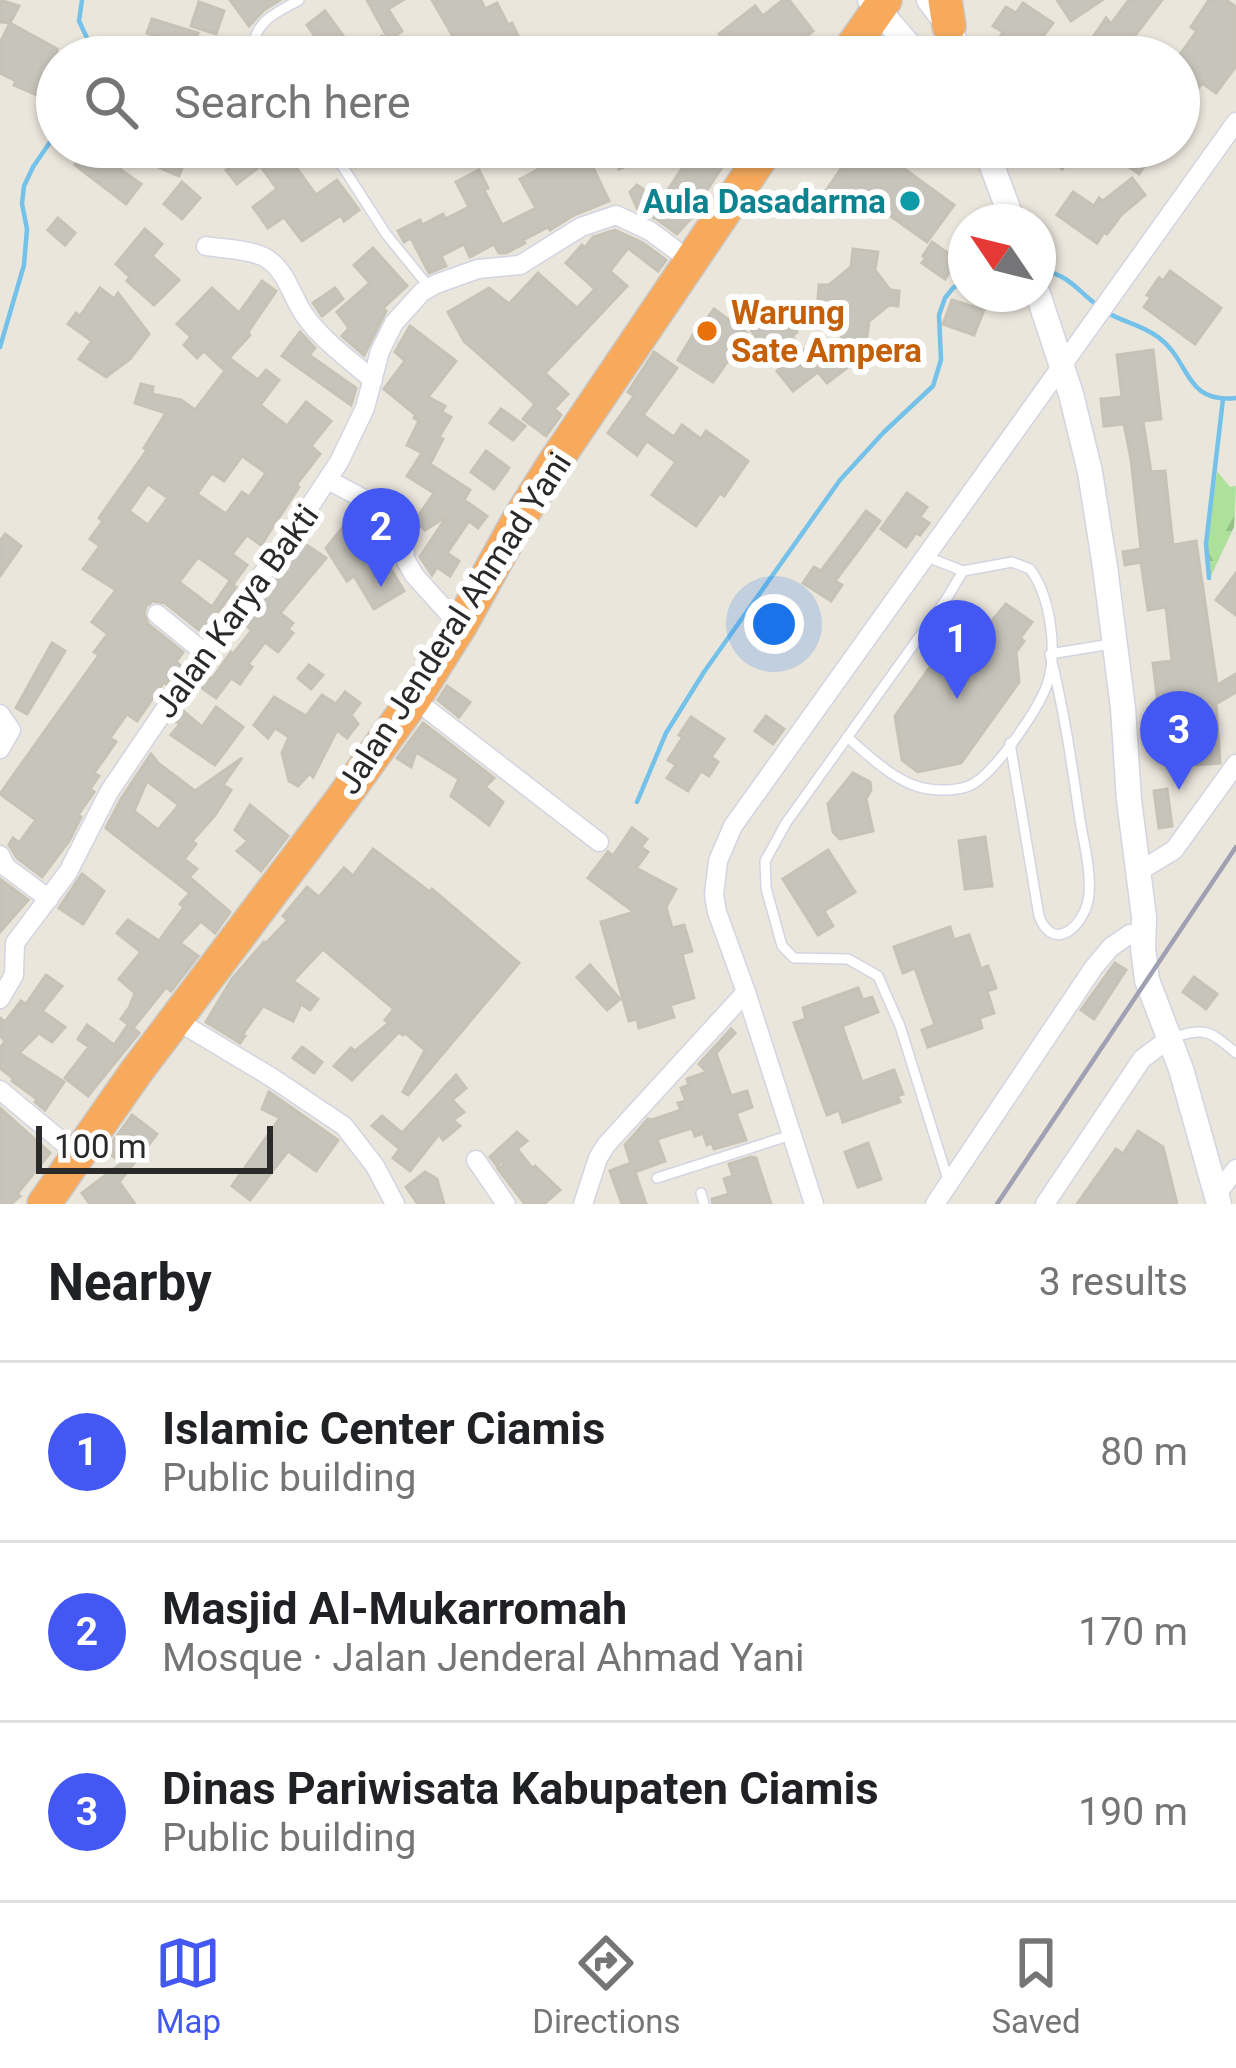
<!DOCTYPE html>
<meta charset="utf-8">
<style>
body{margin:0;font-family:Roboto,sans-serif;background:#f2f2f2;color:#202124}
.compass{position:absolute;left:948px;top:204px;width:108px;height:108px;border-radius:50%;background:#fff;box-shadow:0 3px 9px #0004;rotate:305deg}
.scale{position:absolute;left:36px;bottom:30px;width:237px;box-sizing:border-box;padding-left:12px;border:6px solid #2a2a2a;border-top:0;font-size:33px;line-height:42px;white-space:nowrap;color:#2a2a2a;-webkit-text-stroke:9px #fff;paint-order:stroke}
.you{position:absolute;left:774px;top:624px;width:42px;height:42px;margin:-30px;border:9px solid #fff;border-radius:50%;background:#1a73e8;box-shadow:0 0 0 18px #1a73e833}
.badge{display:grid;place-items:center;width:78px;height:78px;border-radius:50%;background:#4357f2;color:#fff;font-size:39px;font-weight:700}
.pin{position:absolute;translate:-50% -99px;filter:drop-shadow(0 3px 6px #0008)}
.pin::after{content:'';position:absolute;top:63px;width:42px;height:36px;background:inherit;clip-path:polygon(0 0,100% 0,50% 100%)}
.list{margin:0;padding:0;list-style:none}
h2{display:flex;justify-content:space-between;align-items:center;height:156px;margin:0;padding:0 48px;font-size:51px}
h2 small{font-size:39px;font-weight:400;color:#757577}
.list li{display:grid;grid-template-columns:78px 1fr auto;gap:36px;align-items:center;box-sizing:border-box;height:180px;padding:0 48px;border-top:3px solid #e0e0e0}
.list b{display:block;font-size:45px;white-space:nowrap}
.list p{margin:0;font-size:39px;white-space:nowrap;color:#757577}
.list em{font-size:39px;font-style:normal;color:#757577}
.icon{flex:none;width:66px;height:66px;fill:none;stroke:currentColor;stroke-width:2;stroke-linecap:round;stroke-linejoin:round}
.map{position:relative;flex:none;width:1236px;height:1204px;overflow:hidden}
.search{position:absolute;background:#fff;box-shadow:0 3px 9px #0004;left:36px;right:36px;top:36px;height:132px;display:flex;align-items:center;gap:30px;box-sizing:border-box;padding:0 42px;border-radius:66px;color:#757577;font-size:45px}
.sheet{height:696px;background:#fff}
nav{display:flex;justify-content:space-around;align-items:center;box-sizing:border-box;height:168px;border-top:3px solid #e0e0e0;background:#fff;font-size:33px;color:#757577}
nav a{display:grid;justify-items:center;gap:6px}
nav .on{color:#4357f2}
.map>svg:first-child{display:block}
</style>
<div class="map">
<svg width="1236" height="1204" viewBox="0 0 1236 1204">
<defs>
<pattern id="forest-firs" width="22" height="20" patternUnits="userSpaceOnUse" patternTransform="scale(3)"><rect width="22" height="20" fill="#ade09b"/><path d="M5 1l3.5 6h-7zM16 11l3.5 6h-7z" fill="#95c086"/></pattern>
</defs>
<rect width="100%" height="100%" fill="#ebe6dc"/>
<path fill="url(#forest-firs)" d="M1217 471 1230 487 1236 486 1234 527 1210 578 1207 547Z"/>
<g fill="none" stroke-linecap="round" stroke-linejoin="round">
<g stroke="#74c1e9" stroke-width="4.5">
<path d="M82 0 79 21 96 57"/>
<path d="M1043 271C1068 274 1078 291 1097 305"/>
<path d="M1106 312C1123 322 1142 325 1158 337 1191 361 1184 404 1236 398"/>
<path d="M0 347 24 265 27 229 22 204 24 186 33 167 57 132"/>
<path d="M1209 578 1206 544 1223 399"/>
<path d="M637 802 666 733 704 672 840 480 884 432 933 386 941 360 939 315 945 298 953 288 966 280"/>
</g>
</g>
<g fill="#c7c4bb" stroke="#c7c2b6" stroke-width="3" fill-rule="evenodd">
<path d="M0 0 19 6 10 23 0 22Z"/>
<path d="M230 0H280L264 10 249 26Z"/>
<path d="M367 0H403L388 9 402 31 389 40Z"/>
<path d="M432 0H481L485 9 497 3 508 25 512 23 522 44 526 42 533 57H465Z"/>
<path d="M783 0H789L813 31 780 57 768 42 748 57H711L726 44 719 34 755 6 763 16Z"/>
<path d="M1057 0H1102L1071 21Z"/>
<path d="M1129 0H1162L1133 38 1161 57H1122L1093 37 1106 18 1111 24Z"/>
<path d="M1209 0H1226L1236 7V66L1216 93 1202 83 1179 116V56L1197 31 1191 27Z"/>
<path d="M199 2 224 11 216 34 191 26Z"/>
<path d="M1023 3 1053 23 1027 57H1000L991 50 1003 32 993 26 1006 7 1016 13Z"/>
<path d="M325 11 357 55 382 36 397 57H287L315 36 307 25Z"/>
<path d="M152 19 198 33 192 50 147 33Z"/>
<path d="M10 23 57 49V104L14 85 16 81 0 73V43Z"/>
<path d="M89 147 141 184 126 204 75 165Z"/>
<path d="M168 147H190L179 176 160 168Z"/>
<path d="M257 147 267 161 237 184 226 170Z"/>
<path d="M290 147H321L296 167 316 195 337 180 359 210 344 221 341 215 302 241 284 217 268 228 253 207 277 189 262 168Z"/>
<path d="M583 147 609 201 574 215 550 230 548 227 523 240 525 243 506 253H499L494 244 470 257 464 244 441 256 446 266 429 273 411 238 404 242 398 231 420 220 422 225 443 214 445 219 469 207 456 182 479 170 488 188 484 190 502 225 536 208 520 179 539 169 537 166Z"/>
<path d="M609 147H628L635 162 619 169Z"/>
<path d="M696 147H712L728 158 696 207 699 209 677 234 658 220 638 210 630 192 637 185 660 202Z"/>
<path d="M856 147H865L890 164 892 160 954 205 927 242 854 190 843 204 825 192Z"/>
<path d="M1026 147H1082L1062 169 1051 158 1045 164Z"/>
<path d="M1101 147H1158L1139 174Z"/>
<path d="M1132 178 1145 195 1121 215 1107 234 1104 232 1097 243 1057 215 1073 192 1094 206 1099 198 1103 201Z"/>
<path d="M182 182 200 198 182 219 164 204Z"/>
<path d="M58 218 75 233 65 245 48 230Z"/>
<path d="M145 229 162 244 152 256 179 280 154 305 127 281 130 277 116 264Z"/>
<path d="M615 230 643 243 666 260 658 271 628 248 610 271 627 286 545 373 568 394 554 409 561 415 546 436 523 419 535 404 464 341 448 312 489 288 509 304 538 273 577 308 595 289 566 263 582 245 585 248 593 237Z"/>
<path d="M932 242 955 258 966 244V279L951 269 945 279 922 263 926 258 923 256Z"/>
<path d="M373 248 407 286 383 308 386 311 364 355 342 336 349 328 337 312 370 283 354 265Z"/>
<path d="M853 249 878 252 875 270 890 290 899 291 898 306 889 305 869 321 866 345 841 342 844 317 828 300 818 299 819 285H829L851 267Z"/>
<path d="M1170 271 1221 308 1195 344 1144 307 1151 297 1147 295 1159 278 1163 281Z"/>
<path d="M262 281 276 291 248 332 250 335 229 358 258 380 266 370 279 380 260 405 287 426 306 402 331 421 311 446 320 454 296 485 299 487 261 545 247 535 232 554 247 565 234 583 198 557 179 582 212 607 229 582 236 587 203 633 165 603 153 601 146 606 144 613 148 624 183 652 176 662 180 665 166 684 164 682 137 721 127 714 110 738 116 742 94 773 99 776 90 789 94 792 78 815 81 817 69 841 42 877 17 858 9 845 13 838 19 843 36 820 0 794 99 655 94 652 108 634 92 622 116 590 83 569 100 546 90 539 103 521 99 518 147 450 144 448 166 413 135 403 141 384 153 387 152 394 181 400 195 410 225 371 204 351 197 358 184 345 191 337 177 324 212 288 239 313ZM242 456 266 473 249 497 242 492 226 514 197 494 212 473 224 481ZM148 484 168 498 148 525 129 511Z"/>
<path d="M100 288 114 299 118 293 149 334 130 359 106 377 79 359 92 341 68 324 76 313 80 316Z"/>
<path d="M335 288 343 299 322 316 313 303Z"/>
<path d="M952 300 984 310 974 335 943 324Z"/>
<path d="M770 307 782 323 787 319 797 332 792 336 811 360 831 345 848 367 827 383 818 372 793 391 777 371 780 368 747 325Z"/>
<path d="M714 309 747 333 713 382 678 360 699 325 701 327Z"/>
<path d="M410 326 456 361 428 397 445 406 442 412 451 417 439 437 443 439 430 464 470 490 464 500 487 516 478 528 469 521 447 553 459 561 450 576 437 567 432 575 420 557 447 516 425 530 415 521 434 493 407 476 422 453 407 445 419 421 414 418 416 415 384 389 405 361 395 352Z"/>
<path d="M300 332 315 348 309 355 356 388 351 405 282 356Z"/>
<path d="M1153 350 1161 419 1143 421 1151 472 1165 471 1173 545 1196 541 1217 685 1236 674V692L1216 704 1220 763 1167 767 1162 703 1158 704 1153 663 1172 661 1166 607 1148 610 1141 562 1125 565 1123 552 1141 549 1131 459 1124 424 1104 426 1101 399 1122 397 1117 355Z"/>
<path d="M654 352 677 368 643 415 674 437 682 425 701 439 706 431 748 461 724 496 720 493 696 526 652 495 676 462 647 441 637 455 608 433 634 396 628 392Z"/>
<path d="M501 409 525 426 513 440 490 423Z"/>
<path d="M486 451 509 468 494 489 471 472Z"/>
<path d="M907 493 927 507 920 517 929 523 920 535 916 533 906 547 881 529Z"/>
<path d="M866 511 880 521 835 581 842 585 831 601 803 583 814 567 821 571Z"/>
<path d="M378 525 391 546V552L374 541 404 591 374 609 354 576 347 581 326 548 344 526 351 532 356 526 366 533Z"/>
<path d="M5 534 21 546 0 576V541Z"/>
<path d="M302 542 326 558 280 613 293 623 288 629 293 633 278 652 265 642 248 664 252 667 240 684 231 678 216 698 199 686 207 675 212 679 231 652 233 654 252 630 243 623Z"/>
<path d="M1236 573V615L1216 600Z"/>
<path d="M1006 604 1032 622 1020 638 1024 641 1016 652 1019 682 961 763 918 772 902 760 895 716 953 635 984 630Z"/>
<path d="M52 643 65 651 27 714 16 708Z"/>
<path d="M309 665 323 675 311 689 298 678Z"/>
<path d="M447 686 470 702 459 717 438 700Z"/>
<path d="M345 692 360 703 351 715 358 724 347 738 337 730 313 777 310 773 298 786 289 781 282 753 289 737 275 728 268 738 254 725 274 697 306 716 322 695 336 704Z"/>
<path d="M216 707 243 727 215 765 171 735 180 724 174 720 182 710 202 727Z"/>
<path d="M766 716 784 729 773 744 755 731Z"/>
<path d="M691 717 724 739 711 757 718 762 709 776 701 771 688 791 667 778 676 765 668 760 683 737 679 735Z"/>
<path d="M423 723 494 778 485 787 503 802 489 825 451 796 459 779 416 752 411 767 397 758Z"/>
<path d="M151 754 158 763 195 791 242 758 223 785 231 790 215 815 192 841 196 844 184 859 197 869 189 877 230 912 215 933 201 921 180 943 198 956 171 991 166 987 133 1028 139 1033 88 1096 65 1078 89 1047 78 1039 87 1025 114 1045 128 1025 133 1028 121 1019 129 1008 135 993 119 979 141 952 117 933 128 920 159 941 184 907 180 904 190 893 106 828 121 799ZM147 781 179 805 158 830 134 811Z"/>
<path d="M853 773 870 782 871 790 866 799 873 831 840 839 833 832 828 804Z"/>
<path d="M1167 789 1172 826 1159 828 1154 791Z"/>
<path d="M250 805 288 836 261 871 237 851 248 841 235 830Z"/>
<path d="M632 828 647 839 641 847 648 852 636 868 676 889 666 907 672 928 684 925 692 951 682 954 694 998 670 1005 674 1017 639 1028 637 1019 629 1021 601 922 634 912 588 878 608 852 613 856Z"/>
<path d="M985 837 992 886 965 889 959 841Z"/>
<path d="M373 849 430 892 432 889 519 963 408 1095 403 1092 425 1050 405 1033 403 1035 399 1032 352 1080 334 1066 351 1048 355 1051 389 1023 385 1020 394 1009 323 949 293 981 318 999 310 1010 301 1004 293 1021 263 1006 242 1035 245 1036 240 1043 206 1022 232 979 264 942 266 943 288 920 283 916 307 887 319 897 344 868 353 876Z"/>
<path d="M828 850 855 892 824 911 833 926 818 935 783 879Z"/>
<path d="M82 874 104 891 83 924 59 908Z"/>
<path d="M0 879 28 900 0 932Z"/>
<path d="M950 927 954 940 969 935 981 969 988 966 996 988 987 991 994 1013 979 1018 982 1028 928 1047 922 1030 935 1025 915 968 903 973 894 947Z"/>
<path d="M1115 963 1126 970 1094 1019 1081 1010Z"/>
<path d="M590 965 620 999 607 1010 577 977Z"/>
<path d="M46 975 62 986 42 1011 65 1027 52 1042 39 1033 19 1053 64 1082 45 1110 35 1102 37 1099 12 1081 13 1078 0 1068V1048L5 1041 0 1036V1018L5 1022 21 1001 26 1004Z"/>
<path d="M1194 977 1217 994 1206 1009 1183 992Z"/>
<path d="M858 988 863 1000 872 997 878 1012 842 1026 862 1082 894 1070 903 1094 897 1096 900 1102 843 1122 839 1110 827 1115 794 1023 806 1019 803 1008Z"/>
<path d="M731 1029 735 1033 716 1053 731 1096 747 1091 752 1107 736 1113 746 1140 714 1149 712 1143 707 1145 703 1133 695 1136 692 1128 657 1139 665 1161 635 1172 646 1204H622L610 1171 631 1163 625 1145 648 1119 652 1120 681 1110 678 1103 686 1101 681 1088 689 1085 687 1079 707 1072 699 1064Z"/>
<path d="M302 1047 322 1062 314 1073 293 1058Z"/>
<path d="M456 1075 466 1088 452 1100 464 1112 453 1120 460 1126 443 1140 439 1134 410 1171 393 1158 400 1149 372 1126 382 1116 402 1133Z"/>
<path d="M269 1092 338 1140 316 1171 288 1151 250 1200 232 1186 280 1118 262 1109Z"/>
<path d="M0 1108 50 1153 17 1194 20 1196 11 1204H0Z"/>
<path d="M132 1115 157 1134 119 1182 135 1204H90L82 1193 122 1163 106 1151Z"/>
<path d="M1138 1131 1163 1147 1177 1204H1077L1116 1149 1123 1154Z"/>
<path d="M517 1132 527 1141 517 1149 533 1169 535 1166 560 1190 544 1204H525L498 1169 505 1164 502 1161 497 1166 490 1157Z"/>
<path d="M868 1143 881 1179 858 1187 845 1152Z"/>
<path d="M751 1157 756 1158 771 1204H713L712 1199 729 1194 724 1179 733 1176 729 1164Z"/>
<path d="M425 1172 437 1179 444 1204H418L406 1187Z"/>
</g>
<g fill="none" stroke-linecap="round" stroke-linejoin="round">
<g stroke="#d2d4e2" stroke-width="12">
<g id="lane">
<path d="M265 57 254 44C256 20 280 11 299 0"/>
<path d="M330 147 386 234 429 287"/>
<path d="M847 737C868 755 895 782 923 788 936 791 956 791 969 786 994 775 1037 711 1047 685 1058 652 1051 597 1030 569L1012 562 963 571 927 557"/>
<path d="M1010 743 1039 916C1054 956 1087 923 1089 894 1091 870 1084 844 1080 820 1072 765 1064 709 1050 654L1111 644"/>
<path d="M1170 1038C1205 1028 1208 1029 1236 1053"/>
<path d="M657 1178 791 1135"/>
<path d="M949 1183 900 1026 878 976 848 959 794 958 782 946 766 888 765 861 786 823 947 598 963 571"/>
<path d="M701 1193 704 1204"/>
</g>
</g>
<g stroke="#d2d4e2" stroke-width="21">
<g id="street">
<path d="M206 246C223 249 246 249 262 256 286 267 291 296 305 316 323 341 350 360 373 380"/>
<path d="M328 480 398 517 404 530 405 559 414 575 460 626"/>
<path d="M157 614 206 654"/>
<path d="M414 699 599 842"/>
<path d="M0 714 11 730 0 749"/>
<path d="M0 855 6 867 49 899"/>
<path d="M1138 872 1174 850 1236 764"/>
<path d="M0 999 14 975 15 943 68 872 109 792 178 690 292 533 339 462 365 408 380 351 394 323 422 292 436 284 478 269 520 265 581 227 616 215 650 231 692 262"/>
<path d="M176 1020 271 1077 344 1126 375 1166 395 1204"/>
<path d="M0 1090 77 1154"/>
<path d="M476 1160 506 1204"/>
<path d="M1216 1195 1236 1169"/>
<path d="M583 1204 598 1158 606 1145 746 992"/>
<path d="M814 1204 746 992 717 912 714 895 718 861 733 826 1236 122"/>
<path d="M935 1204 1094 967 1111 947 1130 934 1143 936"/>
<path d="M1045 1204 1142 1059 1170 1038"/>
</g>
</g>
<g stroke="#d2d4e2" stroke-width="27">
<g id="secondary">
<path d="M870 0 919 57"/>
<path d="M929 0 949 26 961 57"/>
<path d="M985 147 1013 222"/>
<path d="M1038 294 1071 394 1090 472 1105 567 1123 708 1129 800 1144 917 1143 948 1147 980 1181 1069 1219 1204"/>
</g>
</g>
<g stroke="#c8c8c8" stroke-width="36">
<g id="highway">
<path d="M945 0 949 26"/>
<path d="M845 57 885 0"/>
<path d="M44 1204 136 1072 342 799 414 699 460 626 518 521 553 465 768 147"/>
</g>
</g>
<use href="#lane" stroke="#fff" stroke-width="9"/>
<use href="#street" stroke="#fff" stroke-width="18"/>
<use href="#secondary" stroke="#fff" stroke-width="24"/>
<use href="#highway" stroke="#f7aa5c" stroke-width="33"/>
<path stroke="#9fa1b3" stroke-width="4.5" d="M997 1204 1236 847"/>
</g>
<circle fill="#0f9aa8" stroke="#fff" stroke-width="4.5" cx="910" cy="201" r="12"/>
<circle fill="#e8710a" stroke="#fff" stroke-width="4.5" cx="707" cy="331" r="12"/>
<g text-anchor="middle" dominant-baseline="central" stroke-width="12" stroke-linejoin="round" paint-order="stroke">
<g font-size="33" font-weight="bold" fill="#0d838f" stroke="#fff" text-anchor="end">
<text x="886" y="201">Aula Dasadarma</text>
</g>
<g font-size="33" font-weight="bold" fill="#c56008" stroke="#fff" text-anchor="start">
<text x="731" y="312">Warung<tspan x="731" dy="38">Sate Ampera</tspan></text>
</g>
<g font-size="33" fill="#2a2a2a" stroke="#fff">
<text transform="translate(236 611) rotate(-54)">Jalan Karya Bakti</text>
<text transform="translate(454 623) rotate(-57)">Jalan Jenderal Ahmad Yani</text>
</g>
</g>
</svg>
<svg class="compass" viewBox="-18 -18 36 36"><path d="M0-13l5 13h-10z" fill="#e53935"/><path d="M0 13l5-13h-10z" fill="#757577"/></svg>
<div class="scale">100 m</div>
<div class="you"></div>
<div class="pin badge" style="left:957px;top:699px">1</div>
<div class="pin badge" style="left:381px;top:587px">2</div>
<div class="pin badge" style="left:1179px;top:790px">3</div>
<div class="search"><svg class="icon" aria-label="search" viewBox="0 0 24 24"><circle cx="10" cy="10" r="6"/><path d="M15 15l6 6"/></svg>Search here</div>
</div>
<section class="sheet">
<h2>Nearby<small>3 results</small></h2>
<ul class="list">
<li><span class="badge">1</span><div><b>Islamic Center Ciamis</b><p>Public building</p></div><em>80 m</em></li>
<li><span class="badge">2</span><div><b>Masjid Al-Mukarromah</b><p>Mosque · Jalan Jenderal Ahmad Yani</p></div><em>170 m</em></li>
<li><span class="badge">3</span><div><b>Dinas Pariwisata Kabupaten Ciamis</b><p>Public building</p></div><em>190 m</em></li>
</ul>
</section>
<nav>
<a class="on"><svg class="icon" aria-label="map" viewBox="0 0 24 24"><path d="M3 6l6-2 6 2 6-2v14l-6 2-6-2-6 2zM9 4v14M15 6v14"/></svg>Map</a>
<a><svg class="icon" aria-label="directions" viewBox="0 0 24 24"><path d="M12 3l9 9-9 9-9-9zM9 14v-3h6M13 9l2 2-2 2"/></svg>Directions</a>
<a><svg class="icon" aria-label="saved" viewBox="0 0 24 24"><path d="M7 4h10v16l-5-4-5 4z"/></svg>Saved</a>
</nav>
